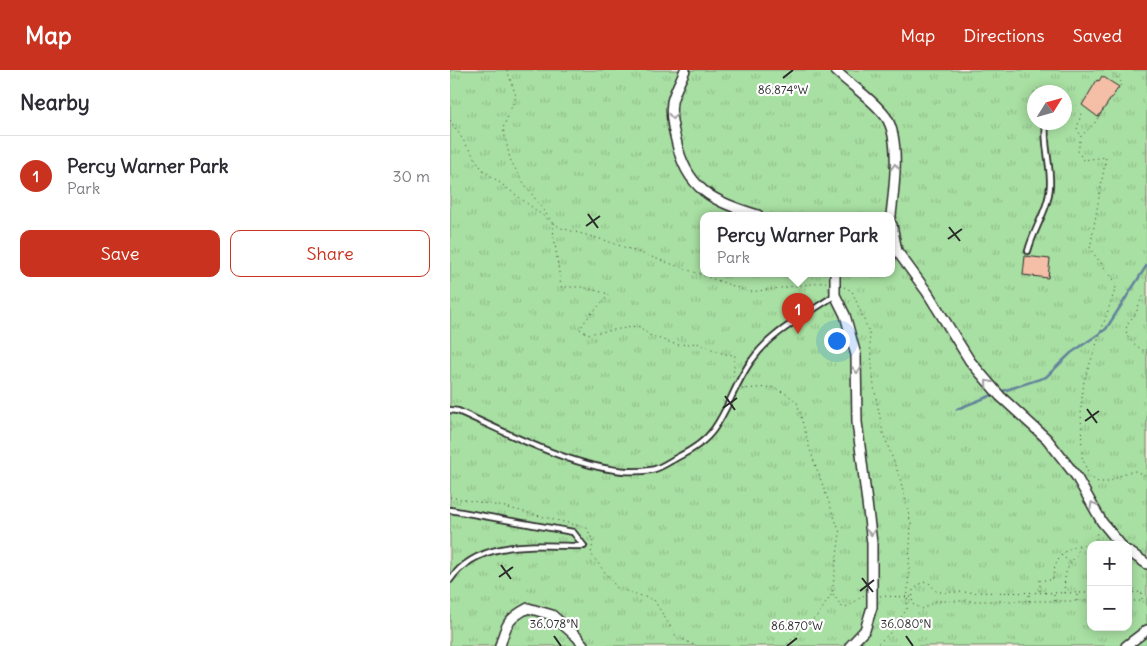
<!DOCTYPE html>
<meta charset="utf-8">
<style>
body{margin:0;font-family:Delius,sans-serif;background:#f2f2f3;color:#2b2b33}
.controls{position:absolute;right:15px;bottom:15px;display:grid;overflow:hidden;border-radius:10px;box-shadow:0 2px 12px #0003}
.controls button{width:45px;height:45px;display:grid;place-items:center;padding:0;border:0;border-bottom:1px solid #e1e1e2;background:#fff;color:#2b2b33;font:25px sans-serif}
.compass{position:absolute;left:577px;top:15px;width:45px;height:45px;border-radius:50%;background:#fff;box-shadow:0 2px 12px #0003;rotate:53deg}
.you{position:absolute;left:386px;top:270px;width:18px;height:18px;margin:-12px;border:4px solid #fff;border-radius:50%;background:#1a73e8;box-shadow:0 0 0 8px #1a73e833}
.badge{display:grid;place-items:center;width:32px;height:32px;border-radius:50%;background:#c8321e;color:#fff;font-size:16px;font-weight:700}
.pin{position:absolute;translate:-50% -41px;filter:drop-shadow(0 1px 2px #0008)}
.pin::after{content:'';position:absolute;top:26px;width:18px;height:15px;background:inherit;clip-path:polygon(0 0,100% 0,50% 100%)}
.popup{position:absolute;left:250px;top:142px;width:195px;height:65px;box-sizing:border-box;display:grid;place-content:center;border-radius:10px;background:#fff;filter:drop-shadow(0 1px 4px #0005);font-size:16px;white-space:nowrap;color:#7c7c81}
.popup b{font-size:19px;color:#2b2b33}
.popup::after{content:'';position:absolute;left:50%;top:100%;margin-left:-10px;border:10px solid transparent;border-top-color:#fff}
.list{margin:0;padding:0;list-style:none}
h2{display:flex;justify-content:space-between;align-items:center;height:65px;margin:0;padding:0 20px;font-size:21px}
h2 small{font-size:16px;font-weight:400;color:#7c7c81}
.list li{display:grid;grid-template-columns:32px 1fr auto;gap:15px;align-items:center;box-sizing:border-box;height:80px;padding:0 20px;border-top:1px solid #e1e1e2}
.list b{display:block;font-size:19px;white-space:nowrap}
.list p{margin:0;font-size:16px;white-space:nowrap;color:#7c7c81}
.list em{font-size:16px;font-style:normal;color:#7c7c81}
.actions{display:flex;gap:10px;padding:15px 20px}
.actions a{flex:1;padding:11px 0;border:1px solid #c8321e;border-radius:10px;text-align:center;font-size:18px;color:#c8321e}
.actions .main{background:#c8321e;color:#fff}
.map{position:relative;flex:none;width:697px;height:576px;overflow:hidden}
header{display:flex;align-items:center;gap:30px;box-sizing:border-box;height:70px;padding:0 25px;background:#c8321e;color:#fff}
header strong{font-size:24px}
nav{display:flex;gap:28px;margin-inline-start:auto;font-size:18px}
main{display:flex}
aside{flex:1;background:#fff}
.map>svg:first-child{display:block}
</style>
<header>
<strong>Map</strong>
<nav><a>Map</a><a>Directions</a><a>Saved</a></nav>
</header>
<main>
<aside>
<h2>Nearby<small></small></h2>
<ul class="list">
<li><span class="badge">1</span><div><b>Percy Warner Park</b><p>Park</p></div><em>30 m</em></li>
</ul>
<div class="actions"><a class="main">Save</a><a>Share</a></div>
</aside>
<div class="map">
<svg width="697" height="576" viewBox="0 0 697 576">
<defs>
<pattern id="park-tufts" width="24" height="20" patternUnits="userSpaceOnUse" patternTransform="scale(1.25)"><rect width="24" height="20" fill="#a8dfa2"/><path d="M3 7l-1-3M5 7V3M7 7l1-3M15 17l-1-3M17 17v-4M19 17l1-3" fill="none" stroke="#91c08c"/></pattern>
</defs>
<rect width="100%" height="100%" fill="#fcece4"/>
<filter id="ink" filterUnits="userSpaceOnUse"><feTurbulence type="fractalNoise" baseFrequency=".02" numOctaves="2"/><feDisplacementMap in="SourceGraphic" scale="10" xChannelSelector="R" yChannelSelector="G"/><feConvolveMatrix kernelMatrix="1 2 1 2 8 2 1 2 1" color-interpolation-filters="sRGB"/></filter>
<g filter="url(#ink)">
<path fill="url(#park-tufts)" stroke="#6a8566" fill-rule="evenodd" d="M0 0H697V576H0ZM584 22H614V52H584ZM254 145H442V203H254ZM641 475H678V557H641Z"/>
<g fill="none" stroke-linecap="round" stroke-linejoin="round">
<g stroke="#64849c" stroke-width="2.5">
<path d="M550 322 596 307 621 283 656 259 697 195"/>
<path d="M507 339 545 324"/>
</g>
</g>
<g fill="#f4bfa6" stroke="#2b2b2b">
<path d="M652 6 669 17 648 47 632 35 647 10 649 11Z"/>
<path d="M575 186 600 189 598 208 573 205Z"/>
</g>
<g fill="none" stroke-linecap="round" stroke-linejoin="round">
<g stroke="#2b2b2b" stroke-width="8">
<g id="service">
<path d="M578 181C584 158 599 139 600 115 601 94 593 73 596 52"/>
<path d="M0 340 8 341C58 363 145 410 201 400 210 399 220 391 228 387 242 380 255 372 264 359 279 338 286 311 302 290 322 261 357 245 385 225"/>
<path d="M0 440 123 462 134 476C89 476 29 468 0 510"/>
</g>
</g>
<g stroke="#2b2b2b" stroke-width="12">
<g id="minor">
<path d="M235 0C231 10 224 22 222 32 220 44 223 59 226 70 236 119 263 132 308 145"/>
<path d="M385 0C401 16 422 28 436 47 451 69 444 120 441 145"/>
<path d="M442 155 447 181 477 222 520 291 550 326 597 369 626 406 652 452 671 475"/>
<path d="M385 203V225L395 245 406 285 407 352 422 473V537L415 560 400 576"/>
<path d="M678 481 697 494"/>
<path d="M50 576C56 555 57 549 78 538L102 545 127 567 134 576"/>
<path d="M676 576 697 560"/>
</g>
</g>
<g stroke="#2b2b2b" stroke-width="1" stroke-dasharray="1 4" stroke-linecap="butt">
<path d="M57 0 66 26 53 58 60 89 71 109 102 152 111 217H132L159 224C150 236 137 246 130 259L137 264 189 256 199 265 227 275 247 273 274 284 285 285 283 308"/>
<path d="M660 0 672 13 644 54 631 66 628 81 633 90 656 87 640 179 667 214 634 311 631 336 632 387 639 406 648 412H659L675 403 685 401 697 406"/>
<path d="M626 35 631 44 627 58 631 66"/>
<path d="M0 50 32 99 100 151"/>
<path d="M103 153 111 158 154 170 300 222 376 212"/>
<path d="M394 217 402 221 419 262 424 317 433 363 450 408 461 454 457 539 439 564 425 576"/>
<path d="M697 223C689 230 689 235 686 243 684 247 680 249 678 253 671 268 687 276 697 283"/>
<path d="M292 319 321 317 335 323 347 332 360 380 390 463 382 524 368 545 335 576"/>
<path d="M0 427 55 437 137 458 143 472 141 484 167 518 204 530 226 566 246 576"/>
<path d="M611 485 620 492"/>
<path d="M590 521V510H603C603 494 611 481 626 476 631 474 637 476 642 474 646 472 647 464 647 460"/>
<path d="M614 523C615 514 614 505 618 498 622 489 628 486 629 476"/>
<path d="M641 523 487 522 479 513 473 512 463 520 462 534 473 539 486 531H641"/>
<path d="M678 523 692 522V531H678"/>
<path d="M383 524 392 537 399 536 414 525"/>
<path d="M430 526 461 527"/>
<path d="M579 531V523"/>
<path d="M604 531V523"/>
<path d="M627 531V523"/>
</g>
<use href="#service" stroke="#fff" stroke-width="4.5"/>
<use href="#minor" stroke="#fff" stroke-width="9"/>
</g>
<defs><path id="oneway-chevron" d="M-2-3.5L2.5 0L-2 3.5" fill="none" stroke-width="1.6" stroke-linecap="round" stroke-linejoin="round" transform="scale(1.25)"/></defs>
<g stroke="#a0a0a0">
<use href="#oneway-chevron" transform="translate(223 46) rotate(87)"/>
<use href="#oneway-chevron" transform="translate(445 97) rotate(-93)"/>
<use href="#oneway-chevron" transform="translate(407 300) rotate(90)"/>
<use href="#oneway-chevron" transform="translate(538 313) rotate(-131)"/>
<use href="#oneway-chevron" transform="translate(643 435) rotate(-119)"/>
<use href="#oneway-chevron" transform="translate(421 462) rotate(85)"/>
</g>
</g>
<path fill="none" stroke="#2b2b2b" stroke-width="2" d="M333 8 343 0M138 144 148 158M136 156 150 146M499 157 510 171M498 169 512 159M275 326 285 340M273 338 287 328M637 339 647 353M635 351 649 341M51 495 61 509M49 507 63 497M412 508 423 522M410 521 424 510M104 566 111 576M456 566 463 576M337 576 347 568"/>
<g font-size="12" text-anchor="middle" fill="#2b2b2b" stroke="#fff" stroke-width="4.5" stroke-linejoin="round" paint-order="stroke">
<text x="333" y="24">86.874°W</text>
<text x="104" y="558">36.078°N</text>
<text x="456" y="558">36.080°N</text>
<text x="347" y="560">86.870°W</text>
</g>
</svg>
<div class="controls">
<button>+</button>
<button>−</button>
</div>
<svg class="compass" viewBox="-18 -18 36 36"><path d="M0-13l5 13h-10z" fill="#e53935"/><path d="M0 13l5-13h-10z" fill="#7c7c81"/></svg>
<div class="you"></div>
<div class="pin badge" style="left:348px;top:264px">1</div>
<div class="popup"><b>Percy Warner Park</b>Park</div>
</div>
</main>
